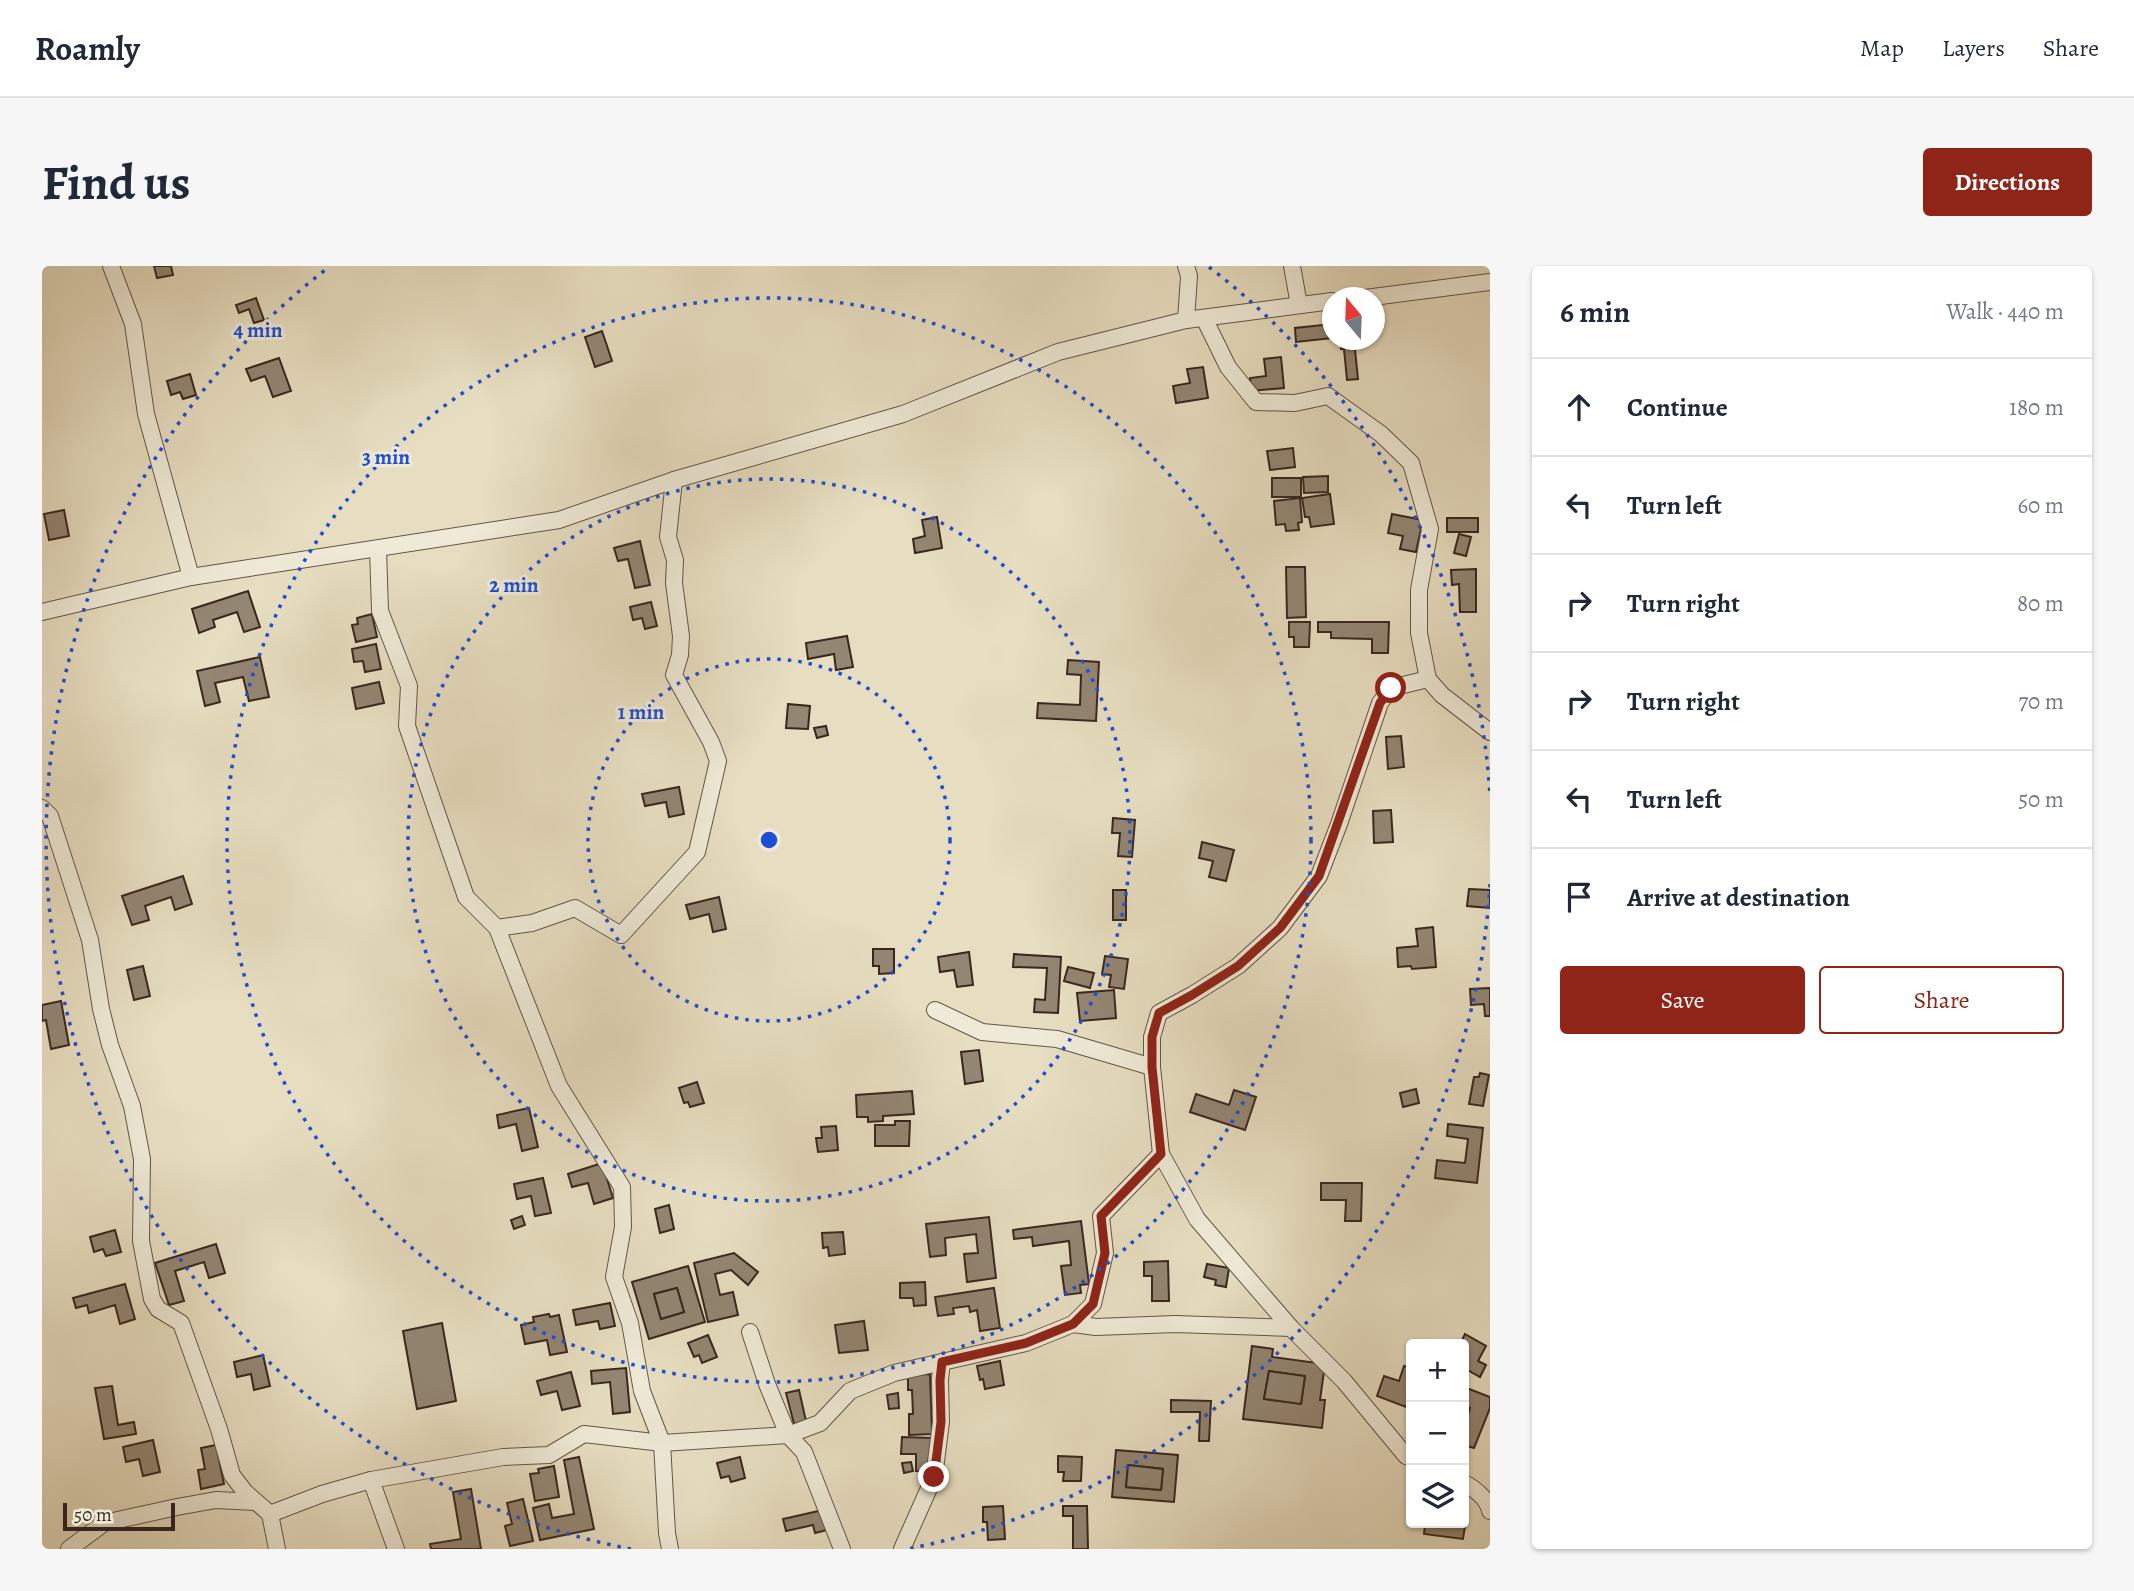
<!DOCTYPE html>
<meta charset="utf-8">
<style>
body{margin:0;font-family:Alegreya,serif;background:#f6f6f7;color:#1f2937}
.controls{position:absolute;right:21px;bottom:21px;display:grid;overflow:hidden;border-radius:7px;box-shadow:0 2px 5px #0004}
.controls button{width:63px;height:63px;display:grid;place-items:center;padding:0;border:0;border-bottom:2px solid #e0e1e3;background:#fff;color:#1f2937;font:35px sans-serif}
.compass{position:absolute;left:1280px;top:21px;width:63px;height:63px;border-radius:50%;background:#fff;box-shadow:0 2px 5px #0004;rotate:341deg}
.scale{position:absolute;left:21px;bottom:18px;width:112px;box-sizing:border-box;padding-left:7px;border:4px solid #39271f;border-top:0;font-size:19px;line-height:24px;white-space:nowrap;color:#39271f;-webkit-text-stroke:5px #efead7;paint-order:stroke}
.stop{position:absolute;width:21px;height:21px;margin:-16px;border:5px solid #8f2418;border-radius:50%;background:#fff}
.stop.end{background:#8f2418;border-color:#fff;box-shadow:0 2px 7px #0008}
.list{margin:0;padding:0;list-style:none}
h2{display:flex;justify-content:space-between;align-items:center;height:91px;margin:0;padding:0 28px;font-size:30px}
h2 small{font-size:23px;font-weight:400;color:#747a83}
.list li{display:grid;grid-template-columns:46px 1fr auto;gap:21px;align-items:center;box-sizing:border-box;height:98px;padding:0 28px;border-top:2px solid #e0e1e3}
.list b{display:block;font-size:26px;white-space:nowrap}
.list em{font-size:23px;font-style:normal;color:#747a83}
.actions{display:flex;gap:14px;padding:21px 28px}
.actions a{flex:1;padding:16px 0;border:2px solid #8f2418;border-radius:7px;text-align:center;font-size:24px;color:#8f2418}
.actions .main{background:#8f2418;color:#fff}
.icon{flex:none;width:38px;height:38px;fill:none;stroke:currentColor;stroke-width:2;stroke-linecap:round;stroke-linejoin:round}
.map{position:relative;flex:none;width:1448px;height:1283px;overflow:hidden;border-radius:7px}
header{display:flex;align-items:center;gap:42px;box-sizing:border-box;height:98px;padding:0 35px;background:#fff;border-bottom:2px solid #e0e1e3}
header strong{font-size:33px}
nav{display:flex;gap:38px;margin-inline-start:auto;font-size:24px}
.intro{display:flex;align-items:center;justify-content:space-between;box-sizing:border-box;height:168px;padding:0 42px}
h1{margin:0;font-size:49px}
.button{padding:18px 32px;border-radius:7px;background:#8f2418;color:#fff;font-size:24px;font-weight:700}
main{display:flex;gap:42px;padding:0 42px}
aside{flex:1;background:#fff;border-radius:7px;box-shadow:0 2px 5px #0004}
.map>svg:first-child{display:block}
</style>
<header>
<strong>Roamly</strong>
<nav><a>Map</a><a>Layers</a><a>Share</a></nav>
</header>
<div class="intro"><h1>Find us</h1><a class="button">Directions</a></div>
<main>
<div class="map">
<svg width="1448" height="1283" viewBox="0 0 1448 1283">
<rect width="100%" height="100%" fill="#e7dec1"/>
<filter id="stains"><feTurbulence type="fractalNoise" baseFrequency=".00286" numOctaves="4"/><feColorMatrix values="0 0 0 0 .2 0 0 0 0 .09 0 0 0 0 .02 0 0 0 .5 -.17"/></filter>
<radialGradient id="worn" r=".72"><stop offset=".6" stop-color="#630" stop-opacity="0"/><stop offset="1" stop-color="#630" stop-opacity=".3"/></radialGradient>
<g fill="#938673" stroke="#39271f" stroke-width="2" fill-rule="evenodd">
<path d="M112 0H129L131 9 115 12Z"/>
<path d="M214 32 222 54 212 57 207 43 197 47 194 39Z"/>
<path d="M1290 58V72L1254 76 1253 62Z"/>
<path d="M560 65 570 95 553 101 543 71Z"/>
<path d="M1298 74H1312L1316 113 1305 114 1302 83H1299Z"/>
<path d="M1239 91 1242 122 1209 125 1208 112 1224 110 1222 93Z"/>
<path d="M237 92 249 125 231 131 223 110 209 115 204 103Z"/>
<path d="M1161 101 1166 132 1134 137 1131 120 1148 117 1145 103Z"/>
<path d="M148 108 154 129 141 133 138 126 129 129 125 115Z"/>
<path d="M1251 182 1253 201 1228 204 1225 185Z"/>
<path d="M1286 210V226L1262 227 1261 211Z"/>
<rect x="1230" y="212" width="29" height="19"/>
<path d="M1288 228 1292 258 1269 261 1267 251H1263L1260 232Z"/>
<path d="M1258 232 1260 256 1256 257 1257 264 1244 265 1243 258 1234 259 1232 235Z"/>
<path d="M22 244 27 270 7 274 2 248Z"/>
<path d="M1350 248 1381 254 1374 286 1358 283 1361 270 1346 267Z"/>
<path d="M895 251 900 282 873 287 871 273 883 270 880 254Z"/>
<rect x="1405" y="252" width="31" height="14"/>
<path d="M1417 268 1429 271 1424 290 1412 287Z"/>
<path d="M598 275 608 319 593 322 586 293 576 295 572 282Z"/>
<path d="M1244 301H1263L1264 351 1245 352Z"/>
<path d="M1434 303V346H1418L1417 318 1410 319 1409 304Z"/>
<path d="M206 325 218 361 202 366 195 346 171 354 173 361 157 367 150 343Z"/>
<path d="M609 336 615 360 603 363 600 352 591 354 588 341Z"/>
<path d="M330 348 335 371 314 376 310 359 316 358 315 352Z"/>
<path d="M1247 356H1268L1267 381H1252V371H1247Z"/>
<path d="M1276 356H1347L1346 387H1330V373L1289 372V366H1276Z"/>
<path d="M805 370 811 401 794 404 792 388 766 393 764 377Z"/>
<path d="M334 378 339 403 323 406 321 395 312 396 310 383Z"/>
<path d="M218 391 227 431 207 435 201 411 173 417 178 436 163 440 155 405Z"/>
<path d="M1026 394 1057 396 1054 455 995 452 996 437 1038 439 1039 409 1025 408Z"/>
<path d="M337 416 342 437 314 443 310 422Z"/>
<path d="M746 438 768 440 766 463 744 462Z"/>
<path d="M784 460 786 469 775 472 772 462Z"/>
<path d="M1359 470 1362 501 1346 503 1344 471Z"/>
<path d="M637 521 642 548 627 551 624 536 603 540 600 528Z"/>
<path d="M1349 544 1351 576 1332 577 1331 545Z"/>
<path d="M1071 552 1093 554 1090 591 1076 590 1078 567H1070Z"/>
<path d="M1160 576 1192 584 1184 615 1167 611 1171 595 1157 592Z"/>
<path d="M141 610 150 638 133 644 129 631 103 640 107 654 90 659 80 630Z"/>
<path d="M1427 623 1448 624V642L1425 640Z"/>
<rect x="1071" y="624" width="13" height="30"/>
<path d="M677 631 684 663 671 666 667 648 648 653 644 639Z"/>
<path d="M1391 661 1394 701 1370 703 1369 700 1356 701 1355 682 1376 680 1374 663Z"/>
<path d="M831 683H852V707L837 708V700H831Z"/>
<path d="M927 686 931 719 915 721 912 704 898 706 896 691Z"/>
<path d="M972 688 1019 691 1016 747 992 746 993 733 1003 734 1005 702 971 701Z"/>
<path d="M1063 690 1086 693 1082 723 1067 721 1069 709 1060 708Z"/>
<path d="M101 700 108 730 92 734 85 704Z"/>
<path d="M1026 701 1052 707 1048 722 1022 715Z"/>
<path d="M1448 722V750H1443L1442 738 1429 739 1428 723Z"/>
<path d="M1072 724 1074 752 1038 755 1035 727Z"/>
<path d="M19 735 27 779 9 783 4 754 0 755V739Z"/>
<path d="M937 784 941 815 923 818 919 786Z"/>
<path d="M1438 807 1447 809 1441 840 1427 838 1432 811H1437Z"/>
<path d="M655 816 662 837 648 841 646 836 642 837 637 822Z"/>
<path d="M1374 823 1377 837 1361 841 1358 827Z"/>
<path d="M1192 824 1214 831 1203 864 1148 846 1154 828 1187 839Z"/>
<path d="M870 825 872 848 841 850V855L826 856V851H815L814 829Z"/>
<path d="M487 842 496 881 480 885 474 858 457 862 455 849Z"/>
<path d="M853 855H868L867 880H833V859H853Z"/>
<path d="M1406 858 1441 862 1435 917 1393 912 1395 894 1423 897 1426 873 1405 870Z"/>
<path d="M794 860 796 884 776 886 774 872H780L779 861Z"/>
<path d="M560 897 571 932 552 938 546 917 530 921 526 908Z"/>
<path d="M501 912 509 947 493 950 489 930 475 933 472 918Z"/>
<path d="M1279 917H1320L1319 955H1303L1304 934H1279Z"/>
<path d="M627 939 632 963 618 967 613 943Z"/>
<path d="M480 950 483 959 472 963 469 954Z"/>
<path d="M947 951 954 1012 925 1016 922 988 936 987 934 968 903 972 904 989 888 991 884 958Z"/>
<path d="M1039 955 1047 1018 1038 1019 1039 1027 1023 1029 1019 1000 1029 999 1027 975 991 980 990 971 972 973 971 964Z"/>
<path d="M73 964 79 986 64 990 61 983 52 986 48 971Z"/>
<path d="M801 966 803 988 787 990 786 981 781 982 780 967Z"/>
<path d="M174 978 183 1007 167 1012 162 996 133 1005 142 1035 127 1039 113 997Z"/>
<path d="M692 987 716 1006 706 1019 689 1004 673 1008 678 1029 691 1026 696 1049 666 1056 652 997Z"/>
<path d="M1126 995 1127 1035H1110V1010H1102V996Z"/>
<path d="M1165 998 1187 1002 1184 1021 1173 1019 1174 1014 1162 1011Z"/>
<path d="M646 1000 663 1056 607 1073 590 1016ZM635 1022 642 1046 619 1053 612 1028Z"/>
<path d="M883 1016 884 1039 872 1040 871 1032H858V1017Z"/>
<path d="M83 1018 93 1053 78 1058 73 1039 47 1047 45 1039 34 1042 31 1032Z"/>
<path d="M635 1022 642 1046 619 1053 612 1028Z"/>
<path d="M952 1022 958 1062 938 1065 935 1044 928 1046 927 1040 911 1042 912 1048 896 1050 893 1031Z"/>
<path d="M568 1037 573 1060 558 1063 556 1055 534 1059 531 1044Z"/>
<path d="M507 1048 508 1051 517 1049 525 1086 508 1089 505 1074 483 1078 479 1059 492 1056 491 1051Z"/>
<path d="M822 1055 826 1084 797 1087 793 1059Z"/>
<path d="M400 1057 414 1135 375 1143 361 1065Z"/>
<path d="M1423 1068 1444 1080 1436 1095 1444 1099 1438 1111 1422 1102V1078H1418Z"/>
<path d="M666 1069 675 1091 660 1097 657 1089 652 1091 646 1077Z"/>
<path d="M1210 1080 1231 1083 1230 1091 1283 1098 1278 1134H1283L1280 1162 1201 1153ZM1227 1105 1263 1110 1259 1138 1222 1133Z"/>
<path d="M221 1089 228 1120 212 1124 209 1108 195 1111 192 1096Z"/>
<path d="M958 1095 962 1119 943 1123 941 1113 938 1114 935 1100Z"/>
<path d="M1362 1100 1369 1102V1125L1364 1141 1335 1130 1342 1110 1357 1115Z"/>
<path d="M584 1102 588 1146 571 1148 568 1116 550 1118 549 1105Z"/>
<path d="M1227 1105 1263 1110 1259 1138 1222 1133Z"/>
<path d="M529 1106 538 1140 520 1144 515 1125 499 1129 495 1115Z"/>
<path d="M888 1108 890 1168 867 1169V1148H871L870 1124H866V1109Z"/>
<path d="M70 1120 76 1159 92 1156 94 1168 62 1173 53 1122Z"/>
<path d="M1422 1121 1448 1131V1142L1432 1182 1422 1179V1154H1424L1428 1142 1422 1140 1424 1134 1422 1133Z"/>
<path d="M757 1124 764 1155 752 1158 744 1127Z"/>
<path d="M856 1127 857 1142 847 1143 845 1129Z"/>
<path d="M1129 1134 1169 1135 1167 1175H1157L1158 1146H1129Z"/>
<path d="M860 1171 891 1172 890 1206 874 1205V1188H859Z"/>
<path d="M111 1174 118 1206 101 1210 97 1193 84 1196 81 1181Z"/>
<path d="M174 1179 182 1218 159 1223 156 1204 163 1203 159 1182Z"/>
<path d="M1074 1184 1136 1189 1132 1236 1070 1231ZM1086 1199 1121 1203 1119 1224 1084 1221Z"/>
<path d="M1016 1190 1040 1191 1039 1215H1021L1022 1206H1016Z"/>
<path d="M537 1191 552 1263 498 1274 491 1242 507 1238 510 1252 532 1248 522 1194Z"/>
<path d="M698 1191 703 1212 689 1216 687 1210 679 1212 675 1197Z"/>
<path d="M869 1196 871 1205 862 1207 860 1197Z"/>
<path d="M1086 1199 1121 1203 1119 1224 1084 1221Z"/>
<path d="M512 1200 517 1231 493 1235 488 1208 497 1207 496 1203Z"/>
<path d="M429 1223 439 1283H389L388 1278 419 1273 411 1226Z"/>
<path d="M481 1233 491 1275 468 1280 463 1260 470 1258 465 1237Z"/>
<path d="M1422 1239 1426 1240 1421 1273 1382 1268 1383 1259 1375 1257H1422Z"/>
<path d="M961 1240 963 1273 946 1274 945 1256H941V1241Z"/>
<path d="M1021 1240H1045L1046 1283H1031V1250H1021Z"/>
<path d="M781 1244 785 1264 773 1267 771 1259 744 1265 741 1253Z"/>
</g>
<g fill="none" stroke-linecap="round" stroke-linejoin="round">
<g stroke="#645548" stroke-width="18">
<g id="minor">
<path d="M69 0 91 58 104 148 149 311"/>
<path d="M1250 0 1257 39"/>
<path d="M1323 32 1448 16"/>
<path d="M1162 52 1186 101 1214 136 1253 137 1286 130 1339 168 1369 197 1388 263 1377 324V367L1386 413 1400 429 1448 466"/>
<path d="M1144 54 1147 10 1144 0"/>
<path d="M336 283 338 345 367 420 365 460 424 631 455 662 517 820 580 921 581 961 572 1011 588 1057 600 1125 620 1177 625 1267 628 1283"/>
<path d="M0 346 149 311 517 254 632 214 861 148 1016 86 1144 54 1290 35"/>
<path d="M0 542 8 550 48 674 59 743 68 779 90 840 100 893 99 975 110 1033 116 1043 139 1057 177 1163 190 1209 203 1226 228 1248 235 1283"/>
<path d="M455 662 490 657 533 642 579 669 655 586 676 495 669 476 632 409 638 389 639 370 632 317 633 294 626 271 632 214"/>
<path d="M893 744 940 766 1015 773 1110 801"/>
<path d="M1031 1058 1051 1038 1063 987 1059 950 1119 888"/>
<path d="M708 1066 725 1118 746 1169 762 1186 800 1283"/>
<path d="M1369 1192 1364 1190 1302 1115 1249 1062 1155 953 1119 888 1110 801V771L1117 747 1150 729 1196 700 1238 662 1277 610 1297 558 1338 437 1349 422 1386 413"/>
<path d="M329 1214 354 1283"/>
<path d="M1422 1217C1432 1222 1446 1233 1448 1245"/>
<path d="M228 1248 280 1228 329 1214 461 1191 507 1189 542 1168 620 1177 746 1169 778 1157 808 1125 852 1107 984 1077 1031 1058 1054 1061 1133 1058 1249 1062"/>
<path d="M27 1283 62 1257 135 1241 174 1234 213 1236"/>
<path d="M860 1283 892 1211 899 1156 898 1114 900 1096"/>
</g>
</g>
<use href="#minor" stroke="#efead7" stroke-width="16"/>
</g>
<g fill="none" stroke-linecap="round" stroke-linejoin="round">
<path stroke="#8f2418" stroke-width="9" d="M892 1211 899 1156 898 1114 900 1096 984 1077 1031 1058 1051 1038 1063 987 1059 950 1119 888 1110 801V771L1117 747 1150 729 1196 700 1238 662 1277 610 1338 437 1349 422"/>
</g>
<g fill="none" stroke="#1d4ed8" stroke-width="3.5" stroke-dasharray="3.5 7">
<circle cx="727" cy="574" r="181"/>
<circle cx="727" cy="574" r="361"/>
<circle cx="727" cy="574" r="542"/>
<path d="M1448 618A722 722 0 0 1 865 1283M589 1283A722 722 0 0 1 287 1M1167 1A722 722 0 0 1 1448 530"/>
</g>
<circle cx="727" cy="574" r="10" fill="#1d4ed8" stroke="#efead7" stroke-width="3.5"/>
<g font-size="21" text-anchor="middle" font-weight="bold" fill="#1d4ed8" stroke="#efead7" stroke-width="6" stroke-linejoin="round" paint-order="stroke">
<text x="216" y="71">4 min</text>
<text x="344" y="198">3 min</text>
<text x="472" y="326">2 min</text>
<text x="599" y="453">1 min</text>
</g>
<rect width="100%" height="100%" filter="url(#stains)"/>
<rect width="100%" height="100%" fill="url(#worn)"/>
</svg>
<div class="controls">
<button>+</button>
<button>−</button>
<button><svg class="icon" aria-label="layers" viewBox="0 0 24 24"><path d="M12 4l9 5-9 5-9-5zM3 14l9 5 9-5"/></svg></button>
</div>
<svg class="compass" viewBox="-18 -18 36 36"><path d="M0-13l5 13h-10z" fill="#e53935"/><path d="M0 13l5-13h-10z" fill="#747a83"/></svg>
<div class="scale">50 m</div>
<div class="stop" style="left:1349px;top:422px"></div>
<div class="stop end" style="left:892px;top:1211px"></div>
</div>
<aside>
<h2>6 min<small>Walk · 440 m</small></h2>
<ul class="list">
<li><svg class="icon" aria-label="ahead" viewBox="0 0 24 24"><path d="M12 20V5M6 11l6-6 6 6"/></svg><div><b>Continue</b></div><em>180 m</em></li>
<li><svg class="icon" aria-label="left" viewBox="0 0 24 24"><path d="M17 20v-9H6M10 6l-5 5 5 5"/></svg><div><b>Turn left</b></div><em>60 m</em></li>
<li><svg class="icon" aria-label="right" viewBox="0 0 24 24"><path d="M7 20v-9h11M14 6l5 5-5 5"/></svg><div><b>Turn right</b></div><em>80 m</em></li>
<li><svg class="icon" aria-label="right" viewBox="0 0 24 24"><path d="M7 20v-9h11M14 6l5 5-5 5"/></svg><div><b>Turn right</b></div><em>70 m</em></li>
<li><svg class="icon" aria-label="left" viewBox="0 0 24 24"><path d="M17 20v-9H6M10 6l-5 5 5 5"/></svg><div><b>Turn left</b></div><em>50 m</em></li>
<li><svg class="icon" aria-label="arrive" viewBox="0 0 24 24"><path d="M6 21V4h12l-3 4 3 4H6"/></svg><div><b>Arrive at destination</b></div></li>
</ul>
<div class="actions"><a class="main">Save</a><a>Share</a></div>
</aside>
</main>
